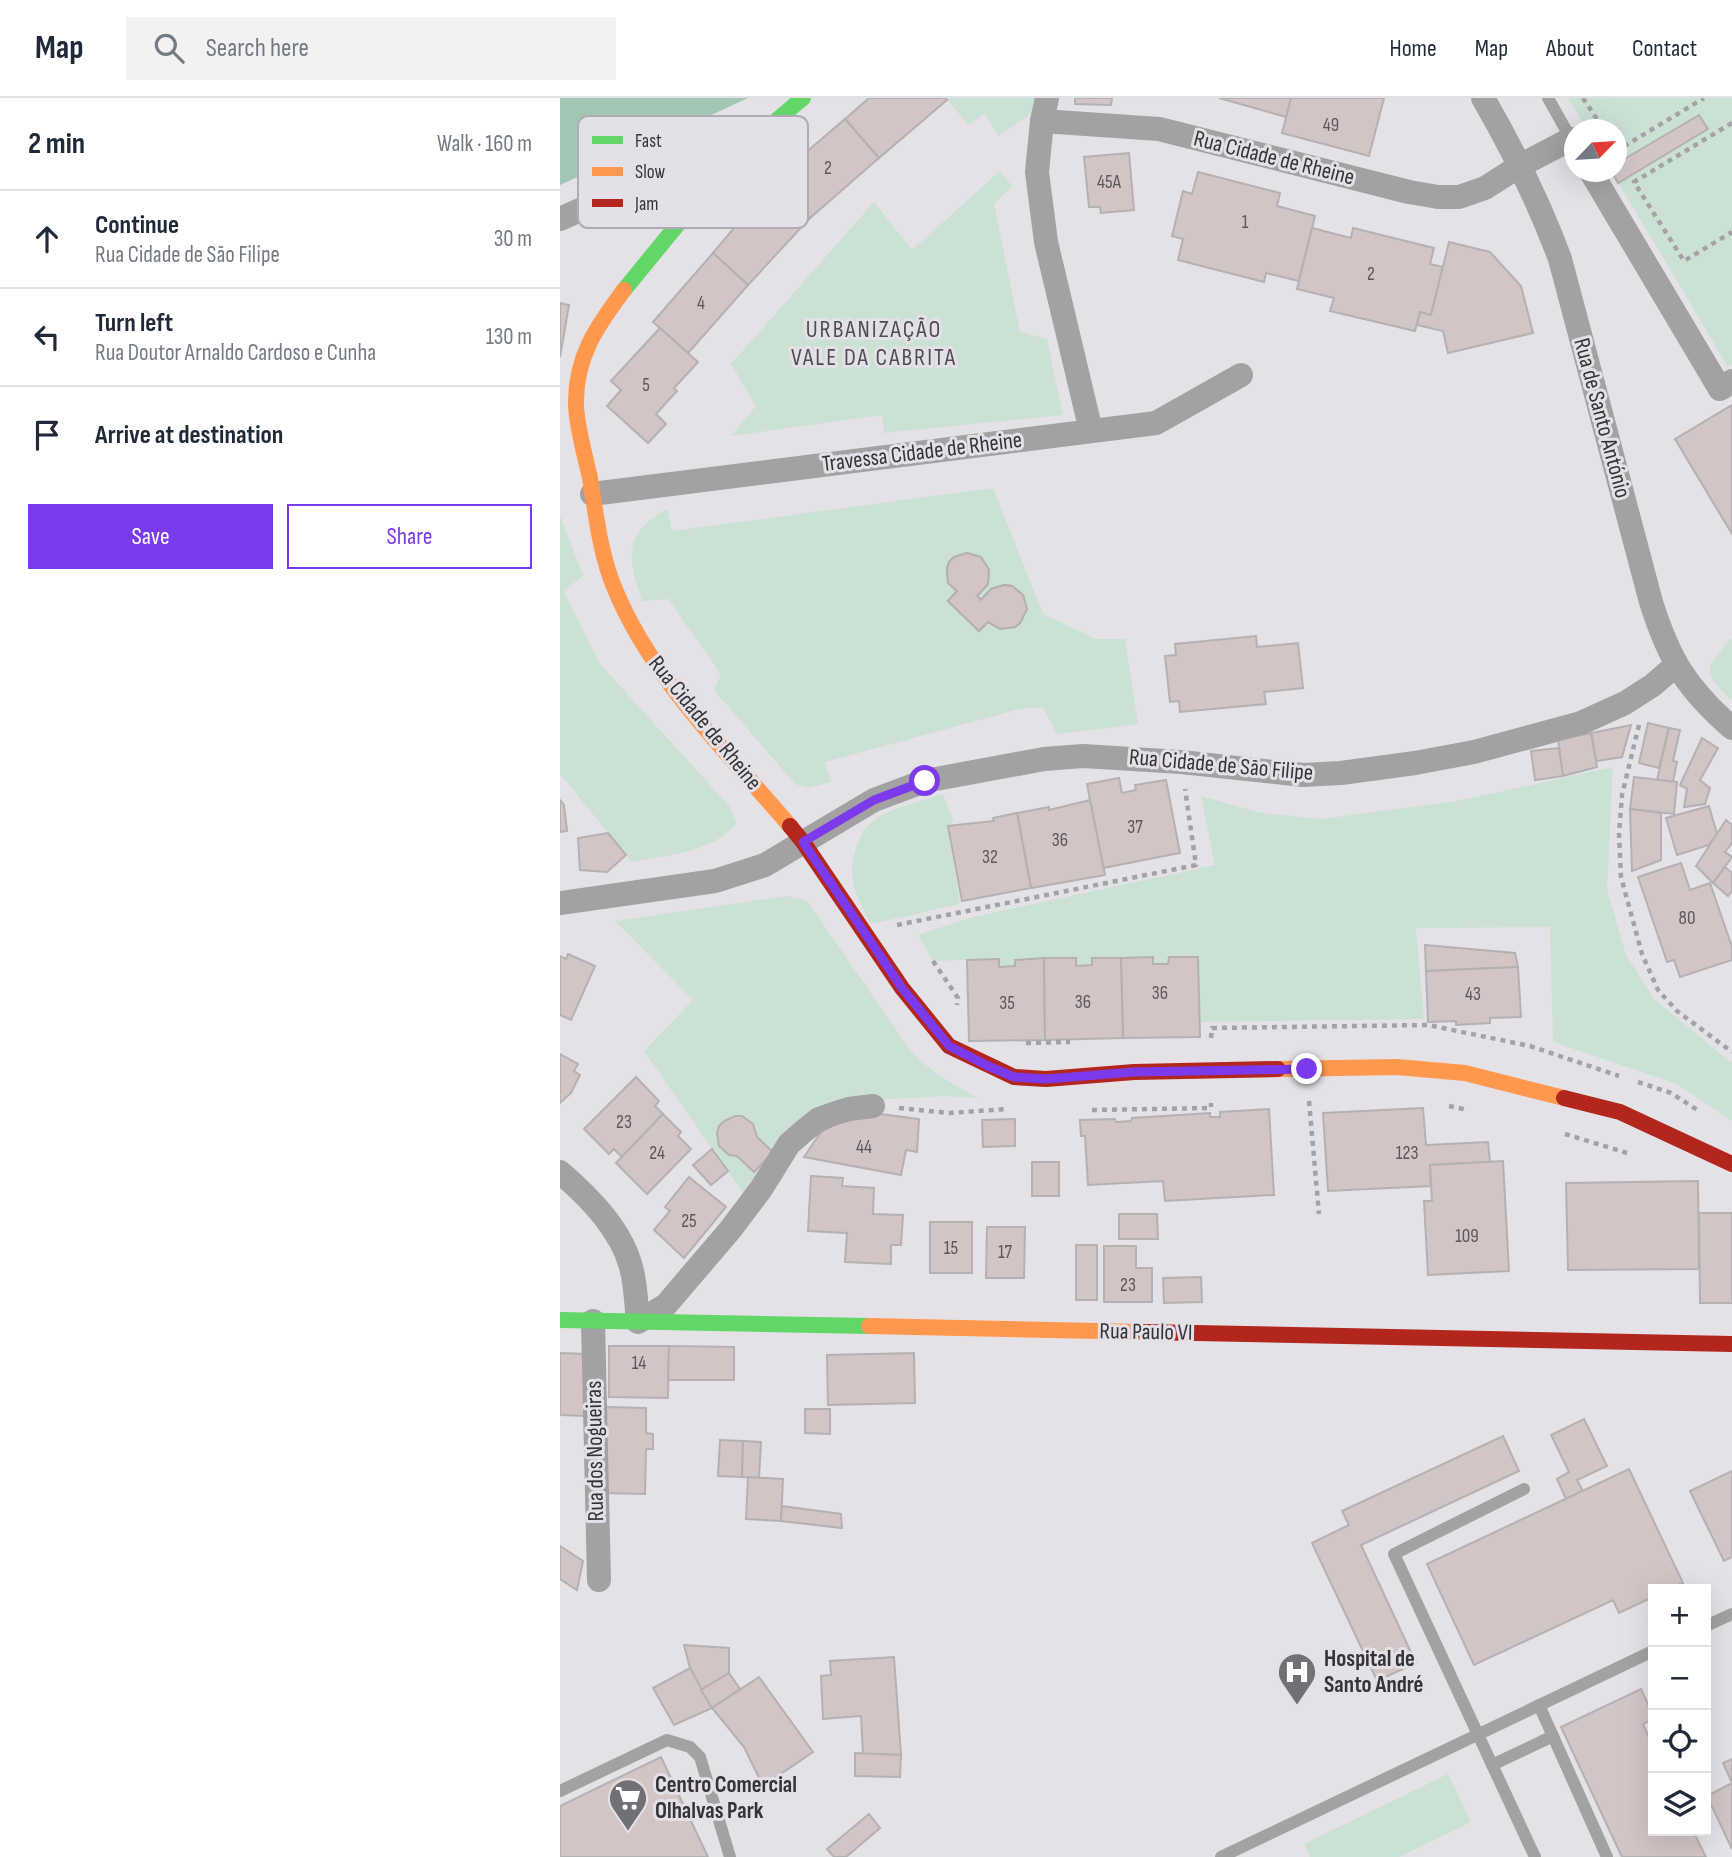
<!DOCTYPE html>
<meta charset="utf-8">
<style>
body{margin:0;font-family:"Sofia Sans Condensed",sans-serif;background:#f2f2f3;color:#1f2937}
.controls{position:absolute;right:21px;bottom:21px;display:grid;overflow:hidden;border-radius:0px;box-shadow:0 7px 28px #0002}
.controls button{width:63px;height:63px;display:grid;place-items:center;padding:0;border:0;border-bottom:2px solid #e0e1e3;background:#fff;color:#1f2937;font:35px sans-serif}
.compass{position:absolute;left:1004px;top:21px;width:63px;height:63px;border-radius:50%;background:#fff;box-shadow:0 7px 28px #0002;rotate:65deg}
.stop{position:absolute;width:21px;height:21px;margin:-16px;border:5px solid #7c3aed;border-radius:50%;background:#fff}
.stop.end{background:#7c3aed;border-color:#fff;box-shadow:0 2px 7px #0008}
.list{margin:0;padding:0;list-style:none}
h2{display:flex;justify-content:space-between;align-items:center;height:91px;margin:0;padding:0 28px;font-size:30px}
h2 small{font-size:23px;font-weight:400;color:#747a83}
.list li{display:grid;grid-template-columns:46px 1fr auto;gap:21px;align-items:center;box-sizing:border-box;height:98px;padding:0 28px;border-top:2px solid #e0e1e3}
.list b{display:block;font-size:26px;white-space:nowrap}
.list p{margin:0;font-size:23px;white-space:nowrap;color:#747a83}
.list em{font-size:23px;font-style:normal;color:#747a83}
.actions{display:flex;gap:14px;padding:21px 28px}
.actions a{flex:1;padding:16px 0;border:2px solid #7c3aed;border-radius:0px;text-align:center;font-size:24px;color:#7c3aed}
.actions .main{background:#7c3aed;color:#fff}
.icon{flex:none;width:38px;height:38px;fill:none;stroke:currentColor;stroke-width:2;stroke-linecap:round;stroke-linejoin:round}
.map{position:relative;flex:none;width:1172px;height:1759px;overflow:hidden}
header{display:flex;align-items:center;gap:42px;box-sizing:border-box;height:98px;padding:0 35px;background:#fff;border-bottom:2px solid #e0e1e3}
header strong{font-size:33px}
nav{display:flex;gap:38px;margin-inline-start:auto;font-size:24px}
.search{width:490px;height:63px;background:#f2f2f3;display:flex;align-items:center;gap:18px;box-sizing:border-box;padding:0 24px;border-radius:0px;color:#747a83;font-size:26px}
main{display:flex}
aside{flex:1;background:#fff}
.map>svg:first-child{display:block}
</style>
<header>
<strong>Map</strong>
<div class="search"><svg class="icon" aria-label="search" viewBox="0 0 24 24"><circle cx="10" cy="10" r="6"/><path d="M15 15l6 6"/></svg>Search here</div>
<nav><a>Home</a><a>Map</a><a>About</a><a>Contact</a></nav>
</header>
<main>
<aside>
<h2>2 min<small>Walk · 160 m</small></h2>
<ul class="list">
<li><svg class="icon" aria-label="ahead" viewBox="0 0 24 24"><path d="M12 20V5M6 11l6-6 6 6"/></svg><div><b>Continue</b><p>Rua Cidade de São Filipe</p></div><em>30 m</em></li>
<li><svg class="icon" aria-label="left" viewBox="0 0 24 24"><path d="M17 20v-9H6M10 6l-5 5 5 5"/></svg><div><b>Turn left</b><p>Rua Doutor Arnaldo Cardoso e Cunha</p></div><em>130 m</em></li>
<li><svg class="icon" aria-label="arrive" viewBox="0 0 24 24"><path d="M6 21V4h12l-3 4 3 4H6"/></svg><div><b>Arrive at destination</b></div></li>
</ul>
<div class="actions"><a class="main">Save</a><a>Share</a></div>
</aside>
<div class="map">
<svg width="1172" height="1759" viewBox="0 0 1172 1759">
<rect width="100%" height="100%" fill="#e4e2e6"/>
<g fill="#cbe1d4">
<path d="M385 0H475L474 14 438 38 425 15 409 27Z"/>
<path d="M1008 0H1172V266L1168 269 1052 74H1056V32L1027 31Z"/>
<path d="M440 73 452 88 434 106 460 234 487 241 503 317 324 335 322 317 171 338 196 308 171 266 314 104 352 152Z"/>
<path d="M433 390 483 516 536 541H565L578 626 497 636 483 609 460 611 265 664 271 684 249 690 235 686 154 592 161 576 108 501 82 503C68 460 62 436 107 411L112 433Z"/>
<path d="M0 418 23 477 4 494 39 565 170 709 176 725C154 755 106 757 72 764L0 676Z"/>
<path d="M1172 540V602C1139 574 1146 569 1172 540Z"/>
<path d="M1053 669 1047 791 1066 857 1095 902 1172 965V1023L1115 985 993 944 990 829 856 830 864 921 639 924 638 859H609L608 866H593L592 859 532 860V867L516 868 515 860 455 862V868L439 869 438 861 373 863 358 837 413 819 655 767 641 698 701 715 761 721 897 703Z"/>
<path d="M383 696 393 723 388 729 400 806 311 826C305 814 298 803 295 791 287 767 297 731 320 718 339 708 363 703 383 696Z"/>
<path d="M227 798 244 802 250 807 350 952C370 973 392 986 418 1000L387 998 294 1003 185 1098 84 953 133 902 55 823Z"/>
<path d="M888 1676 911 1724 839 1759H750L744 1746Z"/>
</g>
<path fill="#a3c5b3" d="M0 0H188L0 87Z"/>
<g fill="#d3c4c6" stroke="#b4b1b3" stroke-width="2">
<path d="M309 0H385L387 2 319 60 285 21Z"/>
<path d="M515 0H552L551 7 515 6Z"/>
<path d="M659 0H731L726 19Z"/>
<path d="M731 0H824L809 58 722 35Z"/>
<path d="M1139 17 1148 31 1058 85 1052 74H1056V66Z"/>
<path d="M285 21 319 60 250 120 216 80Z"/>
<path d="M569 55 574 112 541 115 540 109H529L524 59Z"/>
<path d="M638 74 720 95 717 108 755 118 739 183 706 175 704 184 618 162 623 141 612 138 623 93 632 96Z"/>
<path d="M216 80 250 120 188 187 153 155Z"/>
<path d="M752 130 791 140 793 130 874 150 870 166 883 169 871 217 860 214 855 233 770 213 774 200 737 191Z"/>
<path d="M889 144 930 154 961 188 973 235 888 255 883 233 857 227 860 214 871 217Z"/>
<path d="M153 155 188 187 128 255 93 224Z"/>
<path d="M0 205 9 207 0 259Z"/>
<path d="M100 230 138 264 114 290 117 293 96 316 106 326 88 345 47 308 61 292 51 283Z"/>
<path d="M1172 307V436L1115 341Z"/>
<path d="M407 455 421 459 429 472 428 486 417 498 421 502 431 491 444 487 452 488 463 497 467 511 460 525 455 529 440 531 428 524 419 533 388 503 397 493 388 485 387 471 389 464 394 459Z"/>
<path d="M407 455 421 459 429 472 428 486 417 498 421 502 431 491 444 487 452 488 463 497 467 511 460 525 455 529 440 531 428 524 419 533 388 503 397 493 388 485 387 471 389 464 394 459Z"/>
<path d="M696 538 697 549 738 545 743 590 704 594 706 606 620 614 619 603 610 604 605 558 616 557 615 546Z"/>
<path d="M1088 625 1109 630 1099 670 1079 665Z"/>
<path d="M1071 627 1062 659 1036 663 1031 635Z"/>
<path d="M1109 630 1120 632 1113 663 1117 664 1113 684 1097 682Z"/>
<path d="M1031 635 1037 669 1003 678 998 642Z"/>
<path d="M1142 640 1158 650 1140 682 1150 690 1145 706 1124 709 1127 691 1120 687Z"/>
<path d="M999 650 1003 678 975 682 971 653Z"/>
<path d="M1074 679 1117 684 1114 716 1070 711Z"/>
<path d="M559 680 562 695 576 692 575 687 606 682 620 755 543 770 527 686Z"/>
<path d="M0 702 4 707 7 733 0 734Z"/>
<path d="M530 702 545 777 471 790 457 715 489 709V712Z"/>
<path d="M1149 708 1157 736 1149 747 1117 757 1106 720Z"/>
<path d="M1070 711 1101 715V762L1072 773Z"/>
<path d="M457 715 471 790 402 803 388 728 434 723 433 720Z"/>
<path d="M1166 722 1172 727V745L1165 754 1172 759 1153 785 1136 768Z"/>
<path d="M48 735 66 757 47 774 20 772 18 740Z"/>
<path d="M1121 765 1130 792 1150 785 1172 849V862L1120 879 1114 862 1107 864 1078 779Z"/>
<path d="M1165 769 1172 775V793L1168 798 1153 785Z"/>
<path d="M865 847 955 855 958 869 866 873Z"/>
<path d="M8 856 35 868 11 922 0 917V858L6 861Z"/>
<path d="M593 859V866H608L609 859H638L640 939 563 940 561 860Z"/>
<path d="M484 860 485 942 409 943 407 862 439 861V869L455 868V862Z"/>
<path d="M484 860H516V868L532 867V860H561L563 940 485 942Z"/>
<path d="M958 869 961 919 930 920V925L896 927V923L868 924 866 873Z"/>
<path d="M0 956 18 966 14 973 20 977 11 995 0 1005Z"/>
<path d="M76 979 99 1003 95 1008 103 1016 62 1059 54 1051 49 1056 24 1031Z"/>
<path d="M863 1010 866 1047 928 1044 930 1064 870 1067 871 1088 768 1093 763 1015Z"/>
<path d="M709 1011 714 1097 605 1103 603 1083 528 1087 525 1038H521L520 1022 555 1021 556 1024 571 1023 572 1020 650 1015V1019H660V1014Z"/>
<path d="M313 1015 359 1021 357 1054 346 1052 341 1077 244 1059 261 1034 276 1026Z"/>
<path d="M103 1016 121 1034 118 1038 131 1051 87 1096 56 1065Z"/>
<path d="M175 1018H182L193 1026 197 1039 213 1054 194 1074 177 1058 169 1057 159 1048 157 1035 159 1028 164 1023Z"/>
<path d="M455 1021V1048L423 1049 422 1022Z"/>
<path d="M152 1051 168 1073 151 1087 133 1067Z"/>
<path d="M943 1063 949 1173 868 1177 864 1103H872L870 1067Z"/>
<rect x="472" y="1064" width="27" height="34"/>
<path d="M251 1078 283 1080 282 1088 314 1090 313 1116 343 1117 341 1147H331V1166L285 1164 287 1135 248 1133Z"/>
<path d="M129 1079 166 1109 124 1160 94 1132 110 1113 105 1109Z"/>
<path d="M1138 1083 1139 1171 1008 1172 1006 1085Z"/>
<path d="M1139 1115H1172V1205H1140Z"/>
<path d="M559 1116H597L598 1141H559Z"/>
<rect x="370" y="1124" width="42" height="51"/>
<path d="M427 1129H465L464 1180H426Z"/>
<rect x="516" y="1147" width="21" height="55"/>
<path d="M544 1148H576V1170H592V1204H544Z"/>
<path d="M641 1179 642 1204 604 1205 603 1180Z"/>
<path d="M49 1248H109L108 1300 49 1299Z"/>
<path d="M109 1248 174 1249V1282H108Z"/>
<path d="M0 1255 25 1256 24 1318 0 1317Z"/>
<path d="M354 1255 355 1305 268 1307 267 1257Z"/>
<path d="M46 1309 86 1310V1335L93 1336V1351H86L85 1396 44 1395Z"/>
<path d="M245 1311H270V1336L245 1335Z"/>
<path d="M1024 1321 1047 1368 1017 1382 1023 1393 1006 1401 997 1381 1009 1374 991 1337Z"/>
<path d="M943 1338 959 1373 801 1447 856 1565 817 1583 752 1445 789 1427 782 1413Z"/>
<path d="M160 1342 183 1343 182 1379 158 1378Z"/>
<path d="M183 1343 201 1344 199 1380 182 1379Z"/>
<path d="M1069 1371 1123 1485 1109 1491H1093V1499L1059 1515 1053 1502 914 1567 867 1466Z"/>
<path d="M1172 1373V1459L1164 1463 1130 1393Z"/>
<path d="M188 1379 223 1381 221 1423 186 1421Z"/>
<path d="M222 1408 281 1416 282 1430 221 1423Z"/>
<path d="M0 1448 23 1463 17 1492 0 1481Z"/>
<path d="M124 1547 169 1550V1575L141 1592 130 1570Z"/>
<path d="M334 1559 341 1657 303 1656 301 1618 263 1621 261 1578 271 1577 270 1563Z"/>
<path d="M130 1570 152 1610 114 1627 93 1590Z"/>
<path d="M169 1575 180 1591 152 1610 141 1592Z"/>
<path d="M199 1579 253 1654 203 1688 184 1649 152 1610Z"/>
<path d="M1081 1591 1093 1617V1621L1083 1626 1093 1649V1733H1133L1146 1759H1062L1001 1629Z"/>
<path d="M295 1655 341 1657 340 1679 295 1678Z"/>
<path d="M101 1659 148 1759H0V1708Z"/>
<path d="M1172 1661V1685L1163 1665Z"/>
<path d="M1172 1685V1751L1147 1698Z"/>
<path d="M309 1716 320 1730 286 1759H274L267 1751Z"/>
</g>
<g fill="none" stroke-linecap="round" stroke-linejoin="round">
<g stroke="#a4a2a5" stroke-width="4.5" stroke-dasharray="5 5" stroke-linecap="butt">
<path d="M1023 0 1044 32"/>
<path d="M1172 25 1074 84 1124 163 1172 134"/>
<path d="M1056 50 1058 52 1144 0"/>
<path d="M1079 627 1062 697 1059 736 1061 779 1082 856 1098 892 1117 913 1172 954"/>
<path d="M337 827 636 767 625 691"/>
<path d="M373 863 398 900 397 907"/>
<path d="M651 940 652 930 868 927 970 948 1059 978"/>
<path d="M466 945 510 944"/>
<path d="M1078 984 1111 995 1139 1013"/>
<path d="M749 1003 759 1116"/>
<path d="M889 1008 908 1012"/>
<path d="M339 1010 390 1015 446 1011"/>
<path d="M532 1012 651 1010V1005"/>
<path d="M1005 1036 1067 1055"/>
</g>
<g stroke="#a3a1a2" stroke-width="12">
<path d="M988 0 1011 41"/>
<path d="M964 1391 834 1456 975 1759"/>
<path d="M1146 1528 1172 1516"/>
<path d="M979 1607 1047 1759"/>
<path d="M932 1667 993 1638"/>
<path d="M0 1693 107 1642 130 1649 140 1659 170 1759"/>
<path d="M661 1759 1093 1553"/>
</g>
<g stroke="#a3a1a2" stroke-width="24">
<path d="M487 0 482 23 599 31 849 94 878 99H899L925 90 961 67 1011 41 1014 46"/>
<path d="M923 0C953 52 979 104 1000 161L1091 504C1109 561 1126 590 1172 630"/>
<path d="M482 23 477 74 486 144 531 333"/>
<path d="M1031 74 1160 291 1172 283"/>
<path d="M0 121 103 75 129 67 172 60"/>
<path d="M32 396 596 325 681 277"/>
<path d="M0 805 155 783 205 767 314 702 365 683 484 661 523 658 621 664 743 677 781 675 855 665 914 654 1021 625 1065 605 1093 587 1116 567"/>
<path d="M0 1074C29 1099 61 1131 71 1169 76 1186 76 1206 78 1224L106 1207 170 1132 201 1091 229 1046 245 1032 259 1021 276 1015 289 1011 313 1008"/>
<path d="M33 1223 39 1482"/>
</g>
<g stroke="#63d668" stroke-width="16">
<path d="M64 192 172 60 243 0"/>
<path d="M0 1222 309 1228"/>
</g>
<g stroke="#ff974d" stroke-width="16">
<path d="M64 192C37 228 15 259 16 307 17 331 25 357 30 380 36 416 40 455 54 489 91 580 167 654 230 728"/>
<path d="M718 971 837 969 905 975 1004 1000"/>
<path d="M309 1228 584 1234"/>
</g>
<g stroke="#b3261e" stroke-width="16">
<path d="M230 728 243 744 342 890 389 948 454 979 486 981 574 974 718 971"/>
<path d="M1004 1000 1060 1014 1172 1066"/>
<path d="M584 1234 1172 1246"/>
</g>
</g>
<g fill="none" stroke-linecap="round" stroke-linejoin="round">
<path stroke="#7c3aed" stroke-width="9" d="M365 683 314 702 243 744 342 890 389 948 428 968 454 979 486 981 574 974 747 971"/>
</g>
<defs>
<g id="hospital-pin" transform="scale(2.0125)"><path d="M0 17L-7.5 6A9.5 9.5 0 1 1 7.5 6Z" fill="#727074" stroke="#e4e0e8"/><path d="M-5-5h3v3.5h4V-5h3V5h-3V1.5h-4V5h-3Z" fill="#fff"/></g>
<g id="supermarket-pin" transform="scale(2.0125)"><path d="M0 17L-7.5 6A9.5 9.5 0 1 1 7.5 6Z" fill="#727074" stroke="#e4e0e8"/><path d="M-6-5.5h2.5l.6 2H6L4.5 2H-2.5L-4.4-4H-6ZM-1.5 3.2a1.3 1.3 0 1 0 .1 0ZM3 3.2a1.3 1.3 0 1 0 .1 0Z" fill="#fff"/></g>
</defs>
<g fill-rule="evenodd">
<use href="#hospital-pin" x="737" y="1574"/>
<use href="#supermarket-pin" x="68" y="1700"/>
</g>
<g text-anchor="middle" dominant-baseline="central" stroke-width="6" stroke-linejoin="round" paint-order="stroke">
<g font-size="19" fill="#5c575a">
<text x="771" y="27">49</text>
<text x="268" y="70">2</text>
<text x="549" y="84">45A</text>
<text x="685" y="124">1</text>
<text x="811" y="176">2</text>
<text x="141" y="205">4</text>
<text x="86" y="287">5</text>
<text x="575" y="729">37</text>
<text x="500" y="742">36</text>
<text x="430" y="759">32</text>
<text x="1127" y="820">80</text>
<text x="600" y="895">36</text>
<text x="913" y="896">43</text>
<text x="523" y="904">36</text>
<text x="447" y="905">35</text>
<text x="64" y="1024">23</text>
<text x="304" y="1049">44</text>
<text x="97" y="1055">24</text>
<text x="847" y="1055">123</text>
<text x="129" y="1123">25</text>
<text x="907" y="1138">109</text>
<text x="391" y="1150">15</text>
<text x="445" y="1154">17</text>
<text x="568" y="1187">23</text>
<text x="79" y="1265">14</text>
</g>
<g font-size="23" fill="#353336" stroke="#e4e0e8">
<text transform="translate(714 60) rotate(14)">Rua Cidade de Rheine</text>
<text transform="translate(1042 320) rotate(75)">Rua de Santo António</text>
<text transform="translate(362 354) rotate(-7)">Travessa Cidade de Rheine</text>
<text transform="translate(145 625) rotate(51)">Rua Cidade de Rheine</text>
<text transform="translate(661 667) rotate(5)">Rua Cidade de São Filipe</text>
<text transform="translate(586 1234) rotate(1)">Rua Paulo VI</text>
<text transform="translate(35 1353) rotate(-91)">Rua dos Nogueiras</text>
</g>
<g font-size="23" font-weight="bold" fill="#353336" stroke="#e4e0e8" text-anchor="start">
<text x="764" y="1561">Hospital de<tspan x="764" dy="26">Santo André</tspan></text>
<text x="95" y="1687">Centro Comercial<tspan x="95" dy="26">Olhalvas Park</tspan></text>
</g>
<g font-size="24" letter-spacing="2" fill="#4f4c52" stroke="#e4e0e8">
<text x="314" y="231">URBANIZAÇÃO<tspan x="314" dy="28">VALE DA CABRITA</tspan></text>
</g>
</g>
<rect x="18" y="18" width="230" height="112" rx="10" fill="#e4e0e8" stroke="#b0acb3" stroke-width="2"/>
<rect x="32" y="38" width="31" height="8" fill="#63d668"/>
<rect x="32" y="69" width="31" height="9" fill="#ff974d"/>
<rect x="32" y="101" width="31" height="8" fill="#b3261e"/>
<g font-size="19" fill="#353336">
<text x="75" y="49">Fast</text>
<text x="75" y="80">Slow</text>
<text x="75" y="112">Jam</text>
</g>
</svg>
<div class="controls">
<button>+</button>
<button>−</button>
<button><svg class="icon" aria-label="locate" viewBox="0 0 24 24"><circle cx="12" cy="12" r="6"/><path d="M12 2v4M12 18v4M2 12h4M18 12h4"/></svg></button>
<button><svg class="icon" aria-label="layers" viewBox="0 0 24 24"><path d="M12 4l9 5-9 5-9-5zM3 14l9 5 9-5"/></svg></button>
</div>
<svg class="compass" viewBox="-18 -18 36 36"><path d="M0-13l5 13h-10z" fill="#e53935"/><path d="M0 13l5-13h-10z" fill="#747a83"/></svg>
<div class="stop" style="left:365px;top:683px"></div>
<div class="stop end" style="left:747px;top:971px"></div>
</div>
</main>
